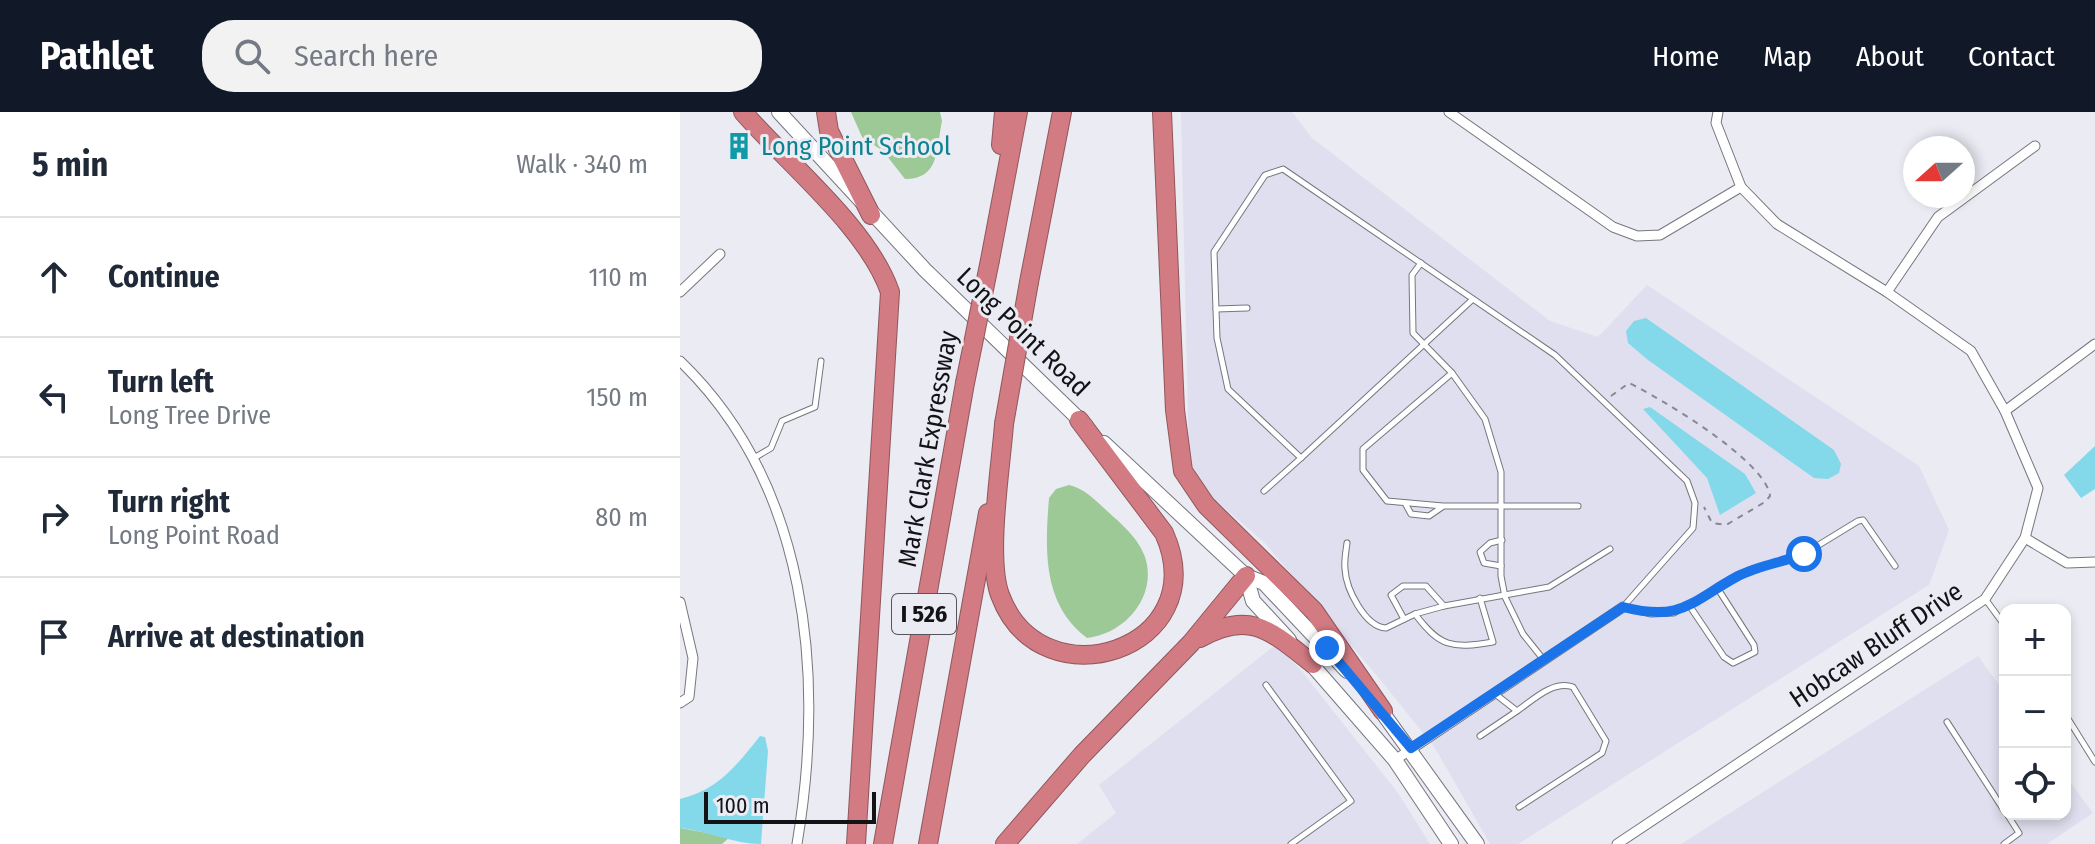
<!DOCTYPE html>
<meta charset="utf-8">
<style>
body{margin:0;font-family:"Fira Sans Condensed",sans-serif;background:#f2f2f3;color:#1f2937}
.controls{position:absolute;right:24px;bottom:24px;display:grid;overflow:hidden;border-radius:16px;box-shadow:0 4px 12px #0003}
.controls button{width:72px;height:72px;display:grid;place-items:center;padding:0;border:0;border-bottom:2px solid #e0e1e3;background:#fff;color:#1f2937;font:40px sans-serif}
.compass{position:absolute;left:1223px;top:24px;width:72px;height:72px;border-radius:50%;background:#fff;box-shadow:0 4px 12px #0003;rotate:249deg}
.scale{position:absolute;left:24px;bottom:20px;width:172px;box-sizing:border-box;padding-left:8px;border:4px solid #131316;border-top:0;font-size:22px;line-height:28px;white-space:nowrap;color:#131316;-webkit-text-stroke:6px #ebebf4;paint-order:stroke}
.stop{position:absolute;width:24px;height:24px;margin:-18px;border:6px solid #1a73e8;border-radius:50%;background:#fff}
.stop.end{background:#1a73e8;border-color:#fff;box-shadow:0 2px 8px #0008}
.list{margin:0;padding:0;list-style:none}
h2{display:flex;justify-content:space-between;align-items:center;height:104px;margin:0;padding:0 32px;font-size:34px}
h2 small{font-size:26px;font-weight:400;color:#747a83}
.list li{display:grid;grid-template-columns:52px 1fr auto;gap:24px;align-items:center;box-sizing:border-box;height:120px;padding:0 32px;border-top:2px solid #e0e1e3}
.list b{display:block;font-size:30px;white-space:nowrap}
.list p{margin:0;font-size:26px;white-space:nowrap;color:#747a83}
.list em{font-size:26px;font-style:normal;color:#747a83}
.icon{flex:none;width:44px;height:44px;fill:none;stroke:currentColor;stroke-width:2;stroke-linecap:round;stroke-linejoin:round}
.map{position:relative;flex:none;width:1415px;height:732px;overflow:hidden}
header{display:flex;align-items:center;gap:48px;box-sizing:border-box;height:112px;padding:0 40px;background:#111827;color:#fff}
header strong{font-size:38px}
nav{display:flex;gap:44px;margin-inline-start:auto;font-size:28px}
.search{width:560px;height:72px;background:#f2f2f3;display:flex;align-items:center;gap:20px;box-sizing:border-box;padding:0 28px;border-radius:32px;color:#747a83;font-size:30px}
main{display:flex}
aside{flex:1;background:#fff}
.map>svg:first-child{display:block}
</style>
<header>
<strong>Pathlet</strong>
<div class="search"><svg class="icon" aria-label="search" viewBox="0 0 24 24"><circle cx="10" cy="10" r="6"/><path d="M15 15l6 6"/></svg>Search here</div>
<nav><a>Home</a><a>Map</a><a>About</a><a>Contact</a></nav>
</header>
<main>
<aside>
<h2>5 min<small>Walk · 340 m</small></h2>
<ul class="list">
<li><svg class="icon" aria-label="ahead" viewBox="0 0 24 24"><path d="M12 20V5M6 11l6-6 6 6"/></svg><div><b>Continue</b></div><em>110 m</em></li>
<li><svg class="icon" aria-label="left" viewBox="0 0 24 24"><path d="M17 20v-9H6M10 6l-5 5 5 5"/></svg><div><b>Turn left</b><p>Long Tree Drive</p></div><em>150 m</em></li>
<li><svg class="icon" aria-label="right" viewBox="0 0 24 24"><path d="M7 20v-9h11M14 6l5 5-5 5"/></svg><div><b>Turn right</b><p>Long Point Road</p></div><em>80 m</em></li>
<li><svg class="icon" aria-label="arrive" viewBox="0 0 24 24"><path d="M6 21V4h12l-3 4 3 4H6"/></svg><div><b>Arrive at destination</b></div></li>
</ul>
</aside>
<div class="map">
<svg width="1415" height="732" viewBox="0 0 1415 732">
<rect width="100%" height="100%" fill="#ebebf4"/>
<g fill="#dfdfef">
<path d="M501 0H612L632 26 870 209 918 225 967 173 1239 354 1269 418 1249 473 838 732H810L755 636 703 571 585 431 518 373 509 348Z"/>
<path d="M595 533 620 557 718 681 750 732H397L436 701 419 673Z"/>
<path d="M1298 544 1325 581V702H1385V663L1413 701 1367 732H1001Z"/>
</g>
<g fill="#9dc996">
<path d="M171 0H260L262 9C256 37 260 67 225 67L203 39 182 25Z"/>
<path d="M389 373C405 377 413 386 425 397 440 411 458 425 465 445 478 484 445 522 407 526 362 492 365 437 369 386L376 377Z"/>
<path d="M0 716 50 725 42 732H0Z"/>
</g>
<g fill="#83d9e9">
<path d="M966 206 1154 338 1161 352 1159 361 1148 367 1134 366 968 248 948 231 946 219 954 209Z"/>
<path d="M970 295 1065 362 1076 381 1040 403 1027 366 963 297Z"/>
<path d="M1415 334V377L1401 386 1384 363Z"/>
<path d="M80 624 85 625 88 639 81 732C54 732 28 719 0 716V687C38 678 57 653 80 624Z"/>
</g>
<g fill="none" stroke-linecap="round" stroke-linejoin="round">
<g stroke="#76767e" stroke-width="7">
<g id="lane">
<path d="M741 151 732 163 733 221 772 261 805 307 821 360V464L825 485 843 522 863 547"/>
<path d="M793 187 621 346 548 277 537 226 534 140 585 63 603 57 875 243 1007 369 1015 391 1013 416 943 495 971 502 994 501 1062 462 1124 442 1178 409 1183 408 1215 454"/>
<path d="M536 197 567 196"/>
<path d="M772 261 683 337V358L707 389 763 394H898"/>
<path d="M74 346 91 336 102 309 135 295 141 249"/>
<path d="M584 379 621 346"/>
<path d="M725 391 731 402 749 404 762 395"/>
<path d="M667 431C666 439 664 449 665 457 666 477 685 515 706 516L735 502 764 494 869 475 930 437"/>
<path d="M821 454 804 451 800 440 810 431 822 428"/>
<path d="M1306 488 1325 514"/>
<path d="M1009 493 1044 545 1053 551 1075 540 1074 533 1038 477"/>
<path d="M735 502C760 535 772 537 813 530L800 486"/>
<path d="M724 507 711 483 723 474H746L764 494"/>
<path d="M586 573 671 689 611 732"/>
<path d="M814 581 837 599C853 588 873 568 893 575L926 629 922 641 839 695"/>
<path d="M1385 602 1415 650"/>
<path d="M1267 610 1325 700"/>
<path d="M800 624 837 599"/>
<path d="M1324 732 1339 721 1327 702"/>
</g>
</g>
<g stroke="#76767e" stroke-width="11">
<g id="street">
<path d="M769 0 933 115 957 124 980 123 1061 75"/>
<path d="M0 180 40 142"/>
<path d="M1207 180 1258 105 1355 34"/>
<path d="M0 249C129 373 145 564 117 732"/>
<path d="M1325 299 1415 232"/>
<path d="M1345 426 1387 451 1415 450"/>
<path d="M0 490 13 546 9 585 0 591"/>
<path d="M715 648 943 495"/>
<path d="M937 732 1305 487 1345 426 1358 376 1325 299 1291 239 1207 180 1097 112 1061 75 1036 11 1038 0"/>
</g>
</g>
<g stroke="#76767e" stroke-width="16">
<g id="secondary">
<path d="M99 0 245 158 406 314"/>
<path d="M424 331 566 464 584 471 667 559"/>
<path d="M566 464 573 489 609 528"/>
<path d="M626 546 715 648 771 732"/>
<path d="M697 593 797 732"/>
</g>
</g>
<g stroke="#8f575c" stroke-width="20">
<g id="highway">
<path d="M63 0C108 52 188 116 210 180L176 732"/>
<path d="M146 0 149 19 191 103"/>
<path d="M482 0 495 298 503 359 526 393 634 499 703 599"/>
<path d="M321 33 324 0"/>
<path d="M310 148 338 0"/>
<path d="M349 170 382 0"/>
<path d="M324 312C321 354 306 445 320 483 361 594 536 537 484 421L399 308"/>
<path d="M520 526C571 497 592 520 633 552"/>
<path d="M203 732 285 271"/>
<path d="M248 732 308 401"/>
<path d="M325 732 402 643 511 531 566 464"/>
</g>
</g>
<path stroke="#88888f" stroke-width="2" stroke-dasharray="6 6" stroke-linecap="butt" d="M931 284 949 271C982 287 1086 349 1090 384L1085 390 1046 413 1032 411 1024 395"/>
<use href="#lane" stroke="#fff" stroke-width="5"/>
<use href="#street" stroke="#fff" stroke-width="9"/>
<use href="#secondary" stroke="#fff" stroke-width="14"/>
<use href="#highway" stroke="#d27b82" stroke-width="18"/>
<g stroke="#8f575c" stroke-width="20" stroke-linecap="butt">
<g id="highway-bridge">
<path d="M285 271 310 148"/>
<path d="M324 312 349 170"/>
</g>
</g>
<use href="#highway-bridge" stroke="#d27b82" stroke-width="18"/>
</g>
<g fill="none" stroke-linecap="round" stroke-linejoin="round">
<path stroke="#1a73e8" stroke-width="10" d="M647 536 731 636 943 495C1002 510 1010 490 1058 464 1078 454 1103 450 1124 442"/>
</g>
<defs>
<g id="building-bare" transform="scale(2.16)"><path d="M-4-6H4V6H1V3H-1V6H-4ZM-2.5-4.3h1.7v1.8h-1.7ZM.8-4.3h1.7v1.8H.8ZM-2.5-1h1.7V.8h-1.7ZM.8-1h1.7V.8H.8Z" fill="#0f9aa8" stroke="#ebebf4" stroke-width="2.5" paint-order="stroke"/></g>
</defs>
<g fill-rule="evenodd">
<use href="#building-bare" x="59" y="34"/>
</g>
<g text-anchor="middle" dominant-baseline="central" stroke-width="6" stroke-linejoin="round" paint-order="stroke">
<rect fill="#ebebf4" stroke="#545459" stroke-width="2" x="212" y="482" width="64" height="40" rx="6"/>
<g font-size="24" font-weight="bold" fill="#131316">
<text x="244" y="502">I 526</text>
</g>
<g font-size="26" fill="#0d838f" stroke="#ebebf4" text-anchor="start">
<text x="81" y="34">Long Point School</text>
</g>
<g font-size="26" fill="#131316" stroke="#ebebf4">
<text transform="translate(343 220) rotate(44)">Long Point Road</text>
<text transform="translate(248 337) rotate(-80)">Mark Clark Expressway</text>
<text transform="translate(1196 533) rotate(-34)">Hobcaw Bluff Drive</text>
</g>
</g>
</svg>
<div class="controls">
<button>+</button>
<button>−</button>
<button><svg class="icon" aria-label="locate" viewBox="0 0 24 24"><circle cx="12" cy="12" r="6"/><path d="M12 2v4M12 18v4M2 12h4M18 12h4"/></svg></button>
</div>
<svg class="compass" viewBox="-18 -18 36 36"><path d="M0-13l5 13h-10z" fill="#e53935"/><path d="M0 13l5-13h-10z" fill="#747a83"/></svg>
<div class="scale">100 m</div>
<div class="stop" style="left:1124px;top:442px"></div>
<div class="stop end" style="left:647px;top:536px"></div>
</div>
</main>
